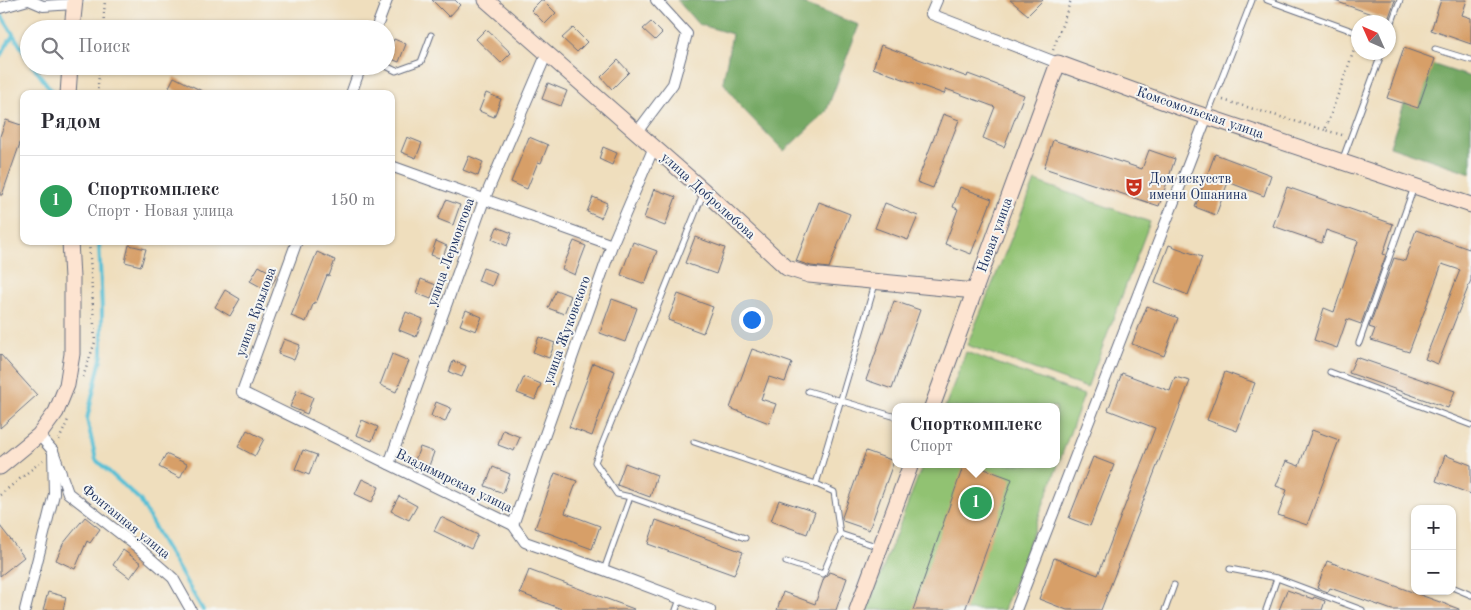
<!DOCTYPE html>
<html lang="ru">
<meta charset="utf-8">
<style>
body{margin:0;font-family:"Old Standard TT",serif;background:#f2f2f3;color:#2b2b33}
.controls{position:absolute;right:15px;bottom:15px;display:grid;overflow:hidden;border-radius:10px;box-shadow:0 1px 4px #0004}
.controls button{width:45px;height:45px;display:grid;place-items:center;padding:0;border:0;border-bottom:1px solid #e1e1e2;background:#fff;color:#2b2b33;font:25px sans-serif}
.compass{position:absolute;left:1351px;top:15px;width:45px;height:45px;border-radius:50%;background:#fff;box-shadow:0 1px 4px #0004;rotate:315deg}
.you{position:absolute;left:751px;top:319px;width:18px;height:18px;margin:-12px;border:4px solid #fff;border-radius:50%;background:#1a73e8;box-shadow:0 0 0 8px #1a73e833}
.badge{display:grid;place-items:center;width:32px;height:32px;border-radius:50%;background:#7c3aed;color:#fff;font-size:16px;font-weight:700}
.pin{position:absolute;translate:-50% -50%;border:2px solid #fff;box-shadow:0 1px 5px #0006}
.popup{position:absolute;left:892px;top:403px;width:168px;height:65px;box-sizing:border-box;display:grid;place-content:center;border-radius:10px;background:#fff;filter:drop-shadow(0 1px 4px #0005);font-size:16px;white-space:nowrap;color:#7c7c81}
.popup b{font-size:19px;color:#2b2b33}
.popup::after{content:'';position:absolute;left:50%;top:100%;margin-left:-10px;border:10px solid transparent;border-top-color:#fff}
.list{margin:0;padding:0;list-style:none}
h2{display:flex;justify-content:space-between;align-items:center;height:65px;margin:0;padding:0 20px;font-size:21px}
h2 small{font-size:16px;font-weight:400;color:#7c7c81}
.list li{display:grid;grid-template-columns:32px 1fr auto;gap:15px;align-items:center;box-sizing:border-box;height:90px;padding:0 20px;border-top:1px solid #e1e1e2}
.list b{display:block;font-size:19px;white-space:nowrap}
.list p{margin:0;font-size:16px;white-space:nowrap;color:#7c7c81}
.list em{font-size:16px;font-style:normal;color:#7c7c81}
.icon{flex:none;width:28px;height:28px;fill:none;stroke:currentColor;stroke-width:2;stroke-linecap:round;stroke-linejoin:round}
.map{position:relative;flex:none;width:1471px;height:610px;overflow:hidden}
.search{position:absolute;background:#fff;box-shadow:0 1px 4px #0004;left:20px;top:20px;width:375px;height:55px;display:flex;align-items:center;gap:12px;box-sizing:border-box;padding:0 18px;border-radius:28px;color:#7c7c81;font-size:19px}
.panel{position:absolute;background:#fff;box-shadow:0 1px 4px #0004;left:20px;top:90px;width:375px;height:155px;border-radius:10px}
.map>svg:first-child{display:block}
</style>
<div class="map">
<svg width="1471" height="610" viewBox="0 0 1471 610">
<rect width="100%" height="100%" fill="#f6f6f2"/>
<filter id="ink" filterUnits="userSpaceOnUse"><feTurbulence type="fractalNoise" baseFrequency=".02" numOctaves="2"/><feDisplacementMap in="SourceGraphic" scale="10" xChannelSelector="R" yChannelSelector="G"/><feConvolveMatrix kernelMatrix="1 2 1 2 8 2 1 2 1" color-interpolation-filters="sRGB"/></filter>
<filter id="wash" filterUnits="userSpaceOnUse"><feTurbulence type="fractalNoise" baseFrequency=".0096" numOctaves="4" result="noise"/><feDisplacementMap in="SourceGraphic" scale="20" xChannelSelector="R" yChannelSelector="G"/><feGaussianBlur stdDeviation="1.12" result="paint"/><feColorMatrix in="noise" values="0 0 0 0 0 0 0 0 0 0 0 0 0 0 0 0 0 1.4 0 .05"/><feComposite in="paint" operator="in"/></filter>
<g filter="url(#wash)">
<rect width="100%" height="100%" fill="#efdebd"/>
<g fill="#91c272" stroke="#567868">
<path d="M1035 181 1150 222 1087 388 967 345Z"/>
<path d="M966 352 1084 395 1004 610H867L923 464H1056V407H945Z"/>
</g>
<g fill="#74a864" stroke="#486c61">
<path d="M677 0H793L859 25 826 112 784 151 742 108 723 82 732 34 698 24Z"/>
<path d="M1419 60 1471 77V173L1390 146Z"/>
</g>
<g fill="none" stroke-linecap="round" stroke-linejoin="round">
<g stroke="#58c0d5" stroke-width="4">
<path d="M0 13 29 60"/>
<path d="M0 56 13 35"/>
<path d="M33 66 54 94"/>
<path d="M99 241 102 310V354L87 419 96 460 140 500 163 543 203 610"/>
</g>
</g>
<g id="blocks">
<g fill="#d79f68">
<path d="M432 0H455L460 5 449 17Z"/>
<path d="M541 0H543L556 13 545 24 531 10Z"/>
<path d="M1010 0H1043L1028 15Z"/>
<path d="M1335 0H1395L1388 20 1335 1Z"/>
<path d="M1441 0H1467L1462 15 1471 18V44L1431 30Z"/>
<path d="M651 22 662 33 655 40 643 29Z"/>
<path d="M573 28 587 42 577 52 562 38Z"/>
<path d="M486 29 511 53 501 63 476 39Z"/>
<path d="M394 39 406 44 399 62 386 57Z"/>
<path d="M881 45 967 77 968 74 1024 95 1004 147 983 138 995 107 946 89 944 94 873 68Z"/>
<path d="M1404 48 1435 59 1418 108 1387 98Z"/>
<path d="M618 60 629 72 612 89 601 77Z"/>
<path d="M174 77 208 94H182L169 87Z"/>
<path d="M548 83 567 91 561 106 542 99Z"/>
<path d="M486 93 501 99 494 117 479 111Z"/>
<path d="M943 114 959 120 933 188 917 182Z"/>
<path d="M6 120 24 126V132L2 195H0V136Z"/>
<path d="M407 137 422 143 416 158 401 152Z"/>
<path d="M529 137 548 145 541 163 538 162 527 189 511 182Z"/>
<path d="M1053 140 1142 169 1149 150 1175 159 1159 206 1044 168Z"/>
<path d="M603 147 617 153 612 165 599 159Z"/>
<path d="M1215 154 1271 175 1264 196 1228 182 1216 215 1195 207Z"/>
<path d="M469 156 483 162 478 176 463 170Z"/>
<path d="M960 187 992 199 971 254 945 244 958 209 953 207Z"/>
<path d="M1287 187 1393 224 1383 254 1386 255 1361 324 1347 319 1337 348 1314 340 1324 308 1334 312 1358 241 1326 230 1322 243 1273 226Z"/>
<path d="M654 189 676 197 665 226 644 218Z"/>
<path d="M593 197 607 203 601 218 587 212Z"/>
<path d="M446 200 460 205 453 225 438 219Z"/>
<path d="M819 202 850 214 829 268 811 266 796 261Z"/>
<path d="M885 203 918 216 908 240 875 228Z"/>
<path d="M497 227 512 233 507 246 492 239Z"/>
<path d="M1416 230 1469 249 1471 244V280L1438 364 1425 359 1460 270 1442 264 1409 352 1371 340 1375 329 1369 327 1394 258 1405 261Z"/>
<path d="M695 237 725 248 716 274 685 263Z"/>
<path d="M436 241 447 246 442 259 431 255Z"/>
<path d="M574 241 586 246 575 275 562 269Z"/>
<path d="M633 242 657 251 645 284 621 275Z"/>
<path d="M129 245 146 249 141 266 125 262Z"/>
<path d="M1169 245 1202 257 1188 295 1155 282Z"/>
<path d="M317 252 335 260 329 276 327 275 316 303 314 302 306 322 291 316Z"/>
<path d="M259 266 277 276 268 291 250 281Z"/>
<path d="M483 268 497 273 492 286 478 281Z"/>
<path d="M421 279 436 285 431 299 416 293Z"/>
<path d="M225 290 240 299 230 316 215 307Z"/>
<path d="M556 290 571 296 564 314 548 308Z"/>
<path d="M678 294 713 307 703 333 668 320Z"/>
<path d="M612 299 637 308 625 342 600 333Z"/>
<path d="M894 301 920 310 892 389 866 380Z"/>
<path d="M1147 306 1178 318 1164 356 1132 344Z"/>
<path d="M466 310 482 317 476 331 460 325Z"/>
<path d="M406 312 423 319 416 337 399 330Z"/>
<path d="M539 337 555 343 549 358 533 352Z"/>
<path d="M284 339 300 345 294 360 278 354Z"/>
<path d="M752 349 792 363 785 382 769 377 761 399 776 404 769 423 730 408Z"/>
<path d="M0 354 37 395 0 428Z"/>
<path d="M392 354 409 361 396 392 380 385Z"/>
<path d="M1356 357 1455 391 1448 408 1349 373Z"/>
<path d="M453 361 466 366 462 377 449 372Z"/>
<path d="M593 363 615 371 592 436 569 427Z"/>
<path d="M1225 372 1255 383 1237 431 1207 420Z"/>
<path d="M1122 373 1170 391 1175 377 1190 381 1101 610H1067L1039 599 1054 558 1098 575 1155 428 1108 410Z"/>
<path d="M524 377 541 384 535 400 517 393Z"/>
<path d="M297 390 313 397 307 414 290 407Z"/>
<path d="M436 402 451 408 445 422 431 416Z"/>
<path d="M362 420 378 427 372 441 356 435Z"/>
<path d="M247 430 264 439 255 456 238 447Z"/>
<path d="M503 430 520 437 514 451 498 445Z"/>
<path d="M1312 430 1339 440 1307 525 1278 515 1287 490 1276 486 1286 461 1299 466Z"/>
<path d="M420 447 434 452 429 466 415 460Z"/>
<path d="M303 450 317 455 309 475 295 469Z"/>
<path d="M866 451 894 461 869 530 843 521 842 517Z"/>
<path d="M166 454 187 464 180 478 159 467Z"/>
<path d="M1445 455 1471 465V494L1436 481Z"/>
<path d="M1093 457 1114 465 1090 526 1069 518Z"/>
<path d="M625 463 657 475 650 497 617 485Z"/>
<path d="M964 464H971L1012 479 965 610H913Z"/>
<path d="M493 467 510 474 503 493 485 486Z"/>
<path d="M555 473 577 481 565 513 600 526 592 549 535 528Z"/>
<path d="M362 479 379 487 372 502 355 494Z"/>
<path d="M399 496 417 506 409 520 391 511Z"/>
<path d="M779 500 815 512 807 534 771 521Z"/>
<path d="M85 517 100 529 90 543 87 541 75 569 56 560 63 544Z"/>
<path d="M441 517 478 535 471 549 434 531Z"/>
<path d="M656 520 743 552 734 575 648 544Z"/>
<path d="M0 526 24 557 0 576Z"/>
<path d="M123 550 141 563 130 578 113 565Z"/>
<path d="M1327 561 1459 609V610H1392L1330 588 1328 592 1317 588Z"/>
<path d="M529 570 634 609V610H564L520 593Z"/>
<path d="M829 572 847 578 836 610H777L783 592 815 604 824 578 827 576Z"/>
<path d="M1287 590 1313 599 1314 597 1325 601 1322 610H1279Z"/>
<path d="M48 592 66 597 63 610H43Z"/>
</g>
</g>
</g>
<g filter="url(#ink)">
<use href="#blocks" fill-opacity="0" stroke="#656c7f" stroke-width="1"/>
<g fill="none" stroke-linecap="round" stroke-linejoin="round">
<g stroke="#656c7f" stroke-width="7">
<g id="lane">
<path d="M1267 0 1358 33"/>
<path d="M1388 33 1400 0"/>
<path d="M1435 49 1471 60"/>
<path d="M386 66 396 71 421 62 431 35"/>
<path d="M1207 116 1252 0"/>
<path d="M1342 161 1382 52"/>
<path d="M703 194 595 462 617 494 630 497 745 538"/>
<path d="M1359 343 1414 187"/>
<path d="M1330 372 1471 425"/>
<path d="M808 391 896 417"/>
<path d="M694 442 816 484 875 284"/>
<path d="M816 484 834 492 840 534"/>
<path d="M786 562 823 574 840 534 879 547"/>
<path d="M1230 569 1277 578 1266 610"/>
<path d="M604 570 630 497"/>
<path d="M1277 578 1362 610"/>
<path d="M1452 587 1471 595"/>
<path d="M676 610 680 599"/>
<path d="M1165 610 1174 585"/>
</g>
</g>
<g stroke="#656c7f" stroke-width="12">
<g id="street">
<path d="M29 0 43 6 74 4"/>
<path d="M937 0 931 14 1058 63"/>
<path d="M0 8 28 0"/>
<path d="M376 29 387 0"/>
<path d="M351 94 361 66"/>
<path d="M637 132 673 84 687 34 656 0"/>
<path d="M391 166 612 245"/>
<path d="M297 241 242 392 513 525 525 542 604 570 710 610"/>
<path d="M53 451 68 493 135 545 173 578 191 610"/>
<path d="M389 464 484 200 547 53"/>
<path d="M513 525 612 245 654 147"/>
<path d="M25 610 54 494 53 451 39 435"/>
<path d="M1016 610 1207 116"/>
</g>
</g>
<g stroke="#656c7f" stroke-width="17">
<g id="secondary">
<path d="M486 0 704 191 787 268 809 275 975 291"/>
<path d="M72 29 75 0"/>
<path d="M68 94 70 66"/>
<path d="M932 407 1058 63 1181 108 1471 205"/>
<path d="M0 467 39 435 56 412 67 385 72 354V278L70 241"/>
<path d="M857 610 911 464"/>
</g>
</g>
<g stroke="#656c7f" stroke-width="2.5" stroke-dasharray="1 4" stroke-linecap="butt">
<path d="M103 29 105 0"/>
<path d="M1053 50 1071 0"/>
<path d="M97 94 100 66"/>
<path d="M1223 100 1325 130"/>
<path d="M1342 135 1325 130 1357 42"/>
<path d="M83 377 95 342 89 241"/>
<path d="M59 440 68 420"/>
<path d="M0 495 43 460"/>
</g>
<use href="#lane" stroke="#fff" stroke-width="5"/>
<use href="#street" stroke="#fff" stroke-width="10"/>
<use href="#secondary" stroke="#fde4d1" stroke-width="15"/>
</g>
</g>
<defs>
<g id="theatre-bare" transform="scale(1.5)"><path d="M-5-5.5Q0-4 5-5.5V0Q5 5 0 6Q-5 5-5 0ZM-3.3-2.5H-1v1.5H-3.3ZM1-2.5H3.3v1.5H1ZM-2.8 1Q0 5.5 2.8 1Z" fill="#c8321e" stroke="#f6f6f2" stroke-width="2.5" paint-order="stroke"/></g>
</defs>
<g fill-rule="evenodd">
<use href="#theatre-bare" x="1134" y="187"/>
</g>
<g text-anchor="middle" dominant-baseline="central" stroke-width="4" stroke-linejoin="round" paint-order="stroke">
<g font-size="14" fill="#1b2f5e" stroke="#f6f6f2">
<text transform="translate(1200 113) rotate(19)">Комсомольская улица</text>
<text transform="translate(708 196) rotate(42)">улица Добролюбова</text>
<text transform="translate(995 235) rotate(-70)">Новая улица</text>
<text transform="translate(451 252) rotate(-70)">улица Лермонтова</text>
<text transform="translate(256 312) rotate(-70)">улица Крылова</text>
<text transform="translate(567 330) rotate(-70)">улица Жуковского</text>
<text transform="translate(454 481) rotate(26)">Владимирская улица</text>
<text transform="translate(126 522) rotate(39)">Фонтанная улица</text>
</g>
<g font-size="14" fill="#1b2f5e" stroke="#f6f6f2" text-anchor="start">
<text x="1149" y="179">Дом искусств<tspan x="1149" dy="16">имени Ошанина</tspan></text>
</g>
</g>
</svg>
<div class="controls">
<button>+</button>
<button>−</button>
</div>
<svg class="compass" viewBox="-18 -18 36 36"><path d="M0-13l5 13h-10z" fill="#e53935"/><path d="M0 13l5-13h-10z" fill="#7c7c81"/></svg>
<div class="you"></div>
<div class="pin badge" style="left:976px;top:503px;background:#2e9e5b">1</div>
<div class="popup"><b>Спорткомплекс</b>Спорт</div>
<div class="search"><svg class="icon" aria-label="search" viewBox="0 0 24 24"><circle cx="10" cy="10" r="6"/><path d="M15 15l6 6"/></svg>Поиск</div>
<section class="panel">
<h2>Рядом<small></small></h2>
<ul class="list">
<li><span class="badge" style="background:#2e9e5b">1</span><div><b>Спорткомплекс</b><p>Спорт · Новая улица</p></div><em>150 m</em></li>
</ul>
</section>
</div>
